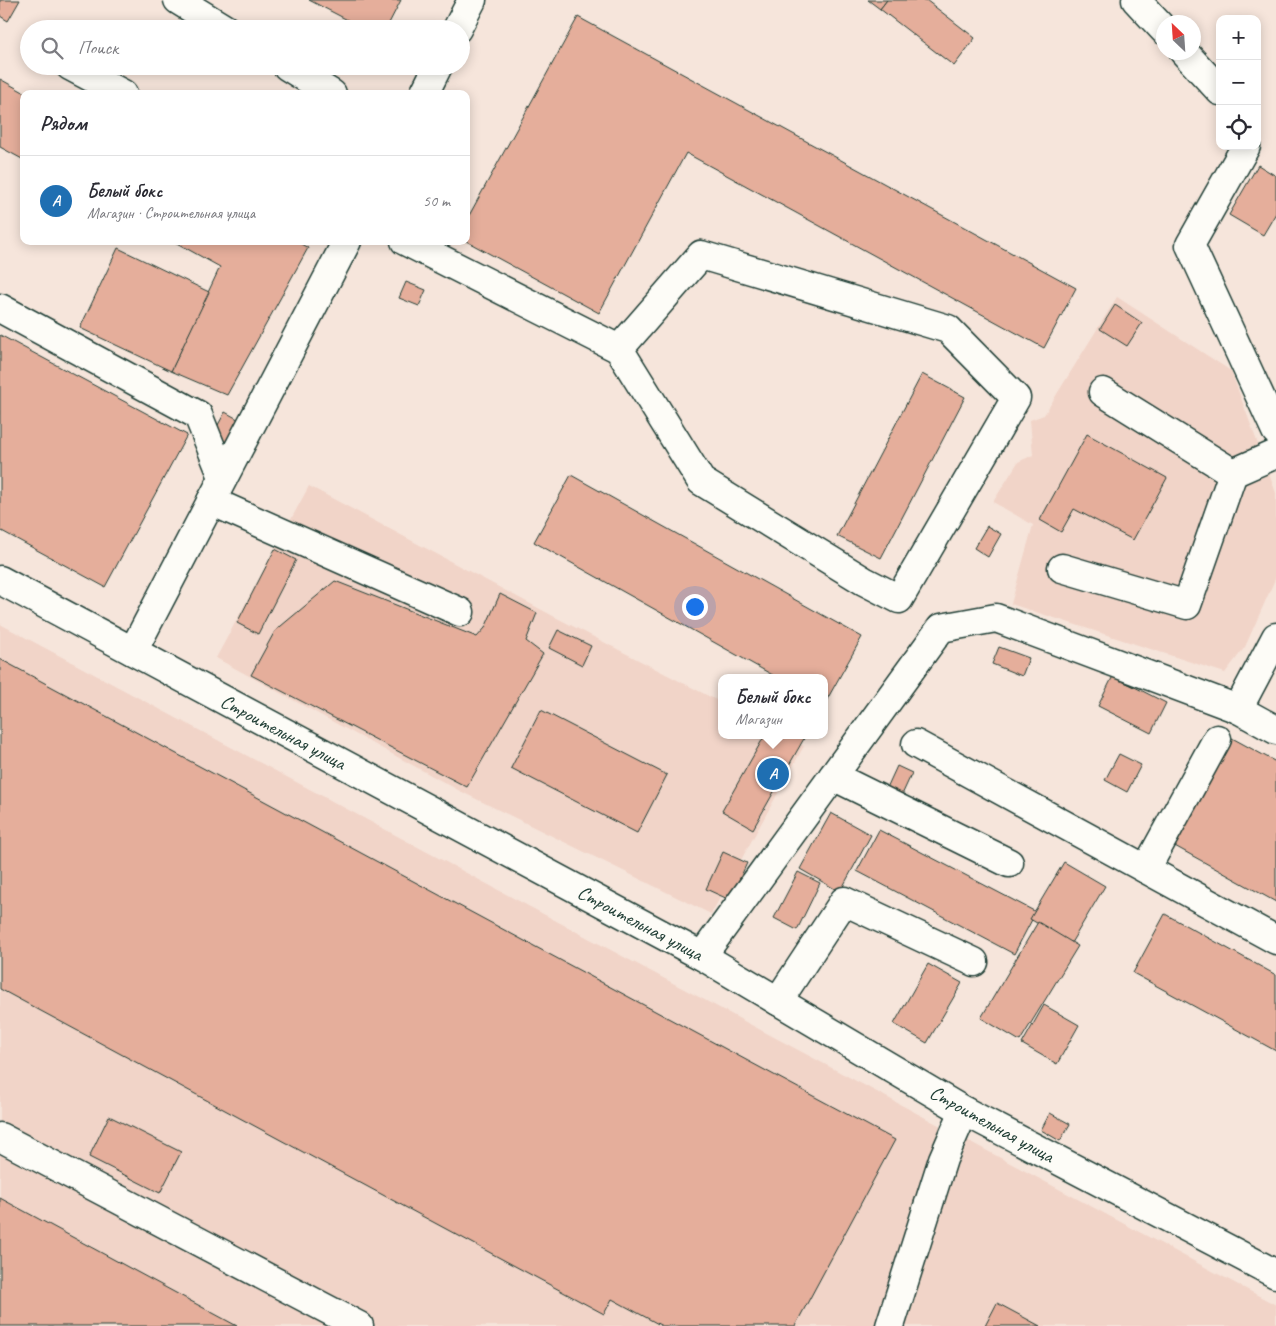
<!DOCTYPE html>
<html lang="ru">
<meta charset="utf-8">
<style>
body{margin:0;font-family:Caveat,sans-serif;background:#f7f7f7;color:#2b2b33}
.controls{position:absolute;right:15px;top:15px;display:grid;overflow:hidden;border-radius:10px;box-shadow:0 2px 12px #0003}
.controls button{width:45px;height:45px;display:grid;place-items:center;padding:0;border:0;border-bottom:1px solid #e1e1e2;background:#fff;color:#2b2b33;font:25px sans-serif}
.compass{position:absolute;left:1156px;top:15px;width:45px;height:45px;border-radius:50%;background:#fff;box-shadow:0 2px 12px #0003;rotate:335deg}
.you{position:absolute;left:694px;top:606px;width:18px;height:18px;margin:-12px;border:4px solid #fff;border-radius:50%;background:#1a73e8;box-shadow:0 0 0 8px #1a73e833}
.badge{display:grid;place-items:center;width:32px;height:32px;border-radius:50%;background:#1f6fb2;color:#fff;font-size:16px;font-weight:700}
.pin{position:absolute;translate:-50% -50%;border:2px solid #fff;box-shadow:0 1px 5px #0006}
.popup{position:absolute;left:718px;top:674px;width:110px;height:65px;box-sizing:border-box;display:grid;place-content:center;border-radius:10px;background:#fff;filter:drop-shadow(0 1px 4px #0005);font-size:16px;white-space:nowrap;color:#7c7c81}
.popup b{font-size:19px;color:#2b2b33}
.popup::after{content:'';position:absolute;left:50%;top:100%;margin-left:-10px;border:10px solid transparent;border-top-color:#fff}
.list{margin:0;padding:0;list-style:none}
h2{display:flex;justify-content:space-between;align-items:center;height:65px;margin:0;padding:0 20px;font-size:21px}
h2 small{font-size:16px;font-weight:400;color:#7c7c81}
.list li{display:grid;grid-template-columns:32px 1fr auto;gap:15px;align-items:center;box-sizing:border-box;height:90px;padding:0 20px;border-top:1px solid #e1e1e2}
.list b{display:block;font-size:19px;white-space:nowrap}
.list p{margin:0;font-size:16px;white-space:nowrap;color:#7c7c81}
.list em{font-size:16px;font-style:normal;color:#7c7c81}
.icon{flex:none;width:28px;height:28px;fill:none;stroke:currentColor;stroke-width:2;stroke-linecap:round;stroke-linejoin:round}
.map{position:relative;flex:none;width:1276px;height:1326px;overflow:hidden}
.search{position:absolute;background:#fff;box-shadow:0 2px 12px #0003;left:20px;top:20px;width:450px;height:55px;display:flex;align-items:center;gap:12px;box-sizing:border-box;padding:0 18px;border-radius:28px;color:#7c7c81;font-size:19px}
.panel{position:absolute;background:#fff;box-shadow:0 2px 12px #0003;left:20px;top:90px;width:450px;height:155px;border-radius:10px}
.map>svg:first-child{display:block}
</style>
<div class="map">
<svg width="1276" height="1326" viewBox="0 0 1276 1326">
<rect width="100%" height="100%" fill="#f6e5db"/>
<filter id="ink" filterUnits="userSpaceOnUse"><feTurbulence type="fractalNoise" baseFrequency=".02" numOctaves="2"/><feDisplacementMap in="SourceGraphic" scale="10" xChannelSelector="R" yChannelSelector="G"/><feConvolveMatrix kernelMatrix="1 2 1 2 8 2 1 2 1" color-interpolation-filters="sRGB"/></filter>
<g filter="url(#ink)">
<g fill="#f1d4c8">
<path d="M1117 297 1231 371 1276 493V577L1245 647 1225 673 1011 604 1033 525 993 502 1018 462 1033 455 1030 420 1044 415Z"/>
<path d="M309 486 555 617 722 703V735H784L804 746 711 914 460 791 216 658Z"/>
<path d="M0 624 1276 1305V1326H0Z"/>
</g>
<g fill="#e5ae9b" stroke="#1f3d34">
<path d="M0 0H20L8 21 0 16Z"/>
<path d="M309 0H401L386 29H365Z"/>
<path d="M868 0H887L880 9Z"/>
<path d="M887 0H926L975 38 954 66 880 9Z"/>
<path d="M578 17 1076 288 1044 348 686 153 599 313 466 241V221Z"/>
<path d="M0 79 27 94H24V160L0 147Z"/>
<path d="M1258 165 1276 176V213L1263 235 1229 215Z"/>
<path d="M173 241H296L308 248 227 395 171 371 220 267Z"/>
<path d="M118 248 209 292 171 371 80 328Z"/>
<path d="M406 282 426 290 419 306 399 298Z"/>
<path d="M1115 305 1142 323 1127 346 1100 329Z"/>
<path d="M0 335 187 435 105 587 0 530Z"/>
<path d="M922 374 965 397 881 558 837 536Z"/>
<path d="M225 412 245 423 231 449 211 438Z"/>
<path d="M1087 434 1167 478 1133 540 1074 509 1061 532 1040 520Z"/>
<path d="M571 475 862 637 825 703 824 678H778L534 542Z"/>
<path d="M987 526 1001 534 988 557 974 548Z"/>
<path d="M275 549 296 560 258 634 237 623Z"/>
<path d="M335 581 477 637 485 628 500 594 537 613 526 641 543 654 467 787 251 675 275 631Z"/>
<path d="M558 630 591 646 582 665 549 648Z"/>
<path d="M999 647 1029 658 1022 676 992 664Z"/>
<path d="M0 659 895 1140 795 1326H662L612 1299 604 1314 0 989Z"/>
<path d="M1113 676 1166 703 1151 733 1098 706Z"/>
<path d="M541 710 667 775 637 833 511 768Z"/>
<path d="M765 735H806L753 829 722 811Z"/>
<path d="M1232 738 1276 762V902L1173 845Z"/>
<path d="M1119 754 1141 765 1127 792 1105 780Z"/>
<path d="M897 766 912 773 901 797 886 790Z"/>
<path d="M831 813 871 835 840 892 800 869Z"/>
<path d="M879 830 1036 912 1014 954 857 871Z"/>
<path d="M723 852 747 863 730 900 706 889Z"/>
<path d="M1064 862 1105 886 1071 943 1030 919Z"/>
<path d="M798 872 820 883 797 930 774 918Z"/>
<path d="M1165 914 1276 975V1051L1133 973Z"/>
<path d="M1038 922 1078 946 1020 1041 981 1018Z"/>
<path d="M928 964 962 983 927 1043 894 1024Z"/>
<path d="M1044 1005 1079 1025 1057 1064 1022 1044Z"/>
<path d="M1050 1113 1070 1124 1060 1141 1041 1130Z"/>
<path d="M109 1116 181 1152 160 1193 89 1157Z"/>
<path d="M0 1198 237 1326H0Z"/>
<path d="M997 1303 1040 1326H985Z"/>
</g>
<g fill="none" stroke-linecap="round" stroke-linejoin="round">
<g stroke="#1f3d34" stroke-width="31">
<g id="minor">
<path d="M178 0 225 29"/>
<path d="M1136 0 1164 30"/>
<path d="M457 29 472 0"/>
<path d="M1184 52 1220 91"/>
<path d="M70 66 123 94"/>
<path d="M287 66 332 94"/>
<path d="M424 94 438 66"/>
<path d="M1246 146 1190 245 1276 431"/>
<path d="M405 241 619 349 701 481 864 581 899 599 1016 398 948 329 701 255 619 349"/>
<path d="M0 308 198 415 223 477"/>
<path d="M1233 473 1276 454"/>
<path d="M211 501 460 612"/>
<path d="M1062 568 1187 605 1233 473 1103 392"/>
<path d="M0 580 702 956 964 1111 1276 1274"/>
<path d="M133 651 347 241"/>
<path d="M1238 709 1276 637"/>
<path d="M916 744 1276 940"/>
<path d="M833 776 1009 863"/>
<path d="M1146 869 1217 739"/>
<path d="M702 956 941 628 996 618 1238 709 1276 730"/>
<path d="M778 1001 844 901 974 962"/>
<path d="M0 1137 359 1326"/>
<path d="M890 1326 943 1159 964 1111"/>
</g>
</g>
<use href="#minor" stroke="#fdfcf7" stroke-width="28"/>
</g>
</g>
<g text-anchor="middle" dominant-baseline="central" stroke-width="4" stroke-linejoin="round" paint-order="stroke">
<g font-size="20" fill="#1f3d34" stroke="#fdfcf7">
<text transform="translate(283 732) rotate(28)">Строительная улица</text>
<text transform="translate(640 923) rotate(28)">Строительная улица</text>
<text transform="translate(992 1124) rotate(29)">Строительная улица</text>
</g>
</g>
</svg>
<div class="controls">
<button>+</button>
<button>−</button>
<button><svg class="icon" aria-label="locate" viewBox="0 0 24 24"><circle cx="12" cy="12" r="6"/><path d="M12 2v4M12 18v4M2 12h4M18 12h4"/></svg></button>
</div>
<svg class="compass" viewBox="-18 -18 36 36"><path d="M0-13l5 13h-10z" fill="#e53935"/><path d="M0 13l5-13h-10z" fill="#7c7c81"/></svg>
<div class="you"></div>
<div class="pin badge" style="left:773px;top:774px">A</div>
<div class="popup"><b>Белый бокс</b>Магазин</div>
<div class="search"><svg class="icon" aria-label="search" viewBox="0 0 24 24"><circle cx="10" cy="10" r="6"/><path d="M15 15l6 6"/></svg>Поиск</div>
<section class="panel">
<h2>Рядом<small></small></h2>
<ul class="list">
<li><span class="badge">A</span><div><b>Белый бокс</b><p>Магазин · Строительная улица</p></div><em>50 m</em></li>
</ul>
</section>
</div>
